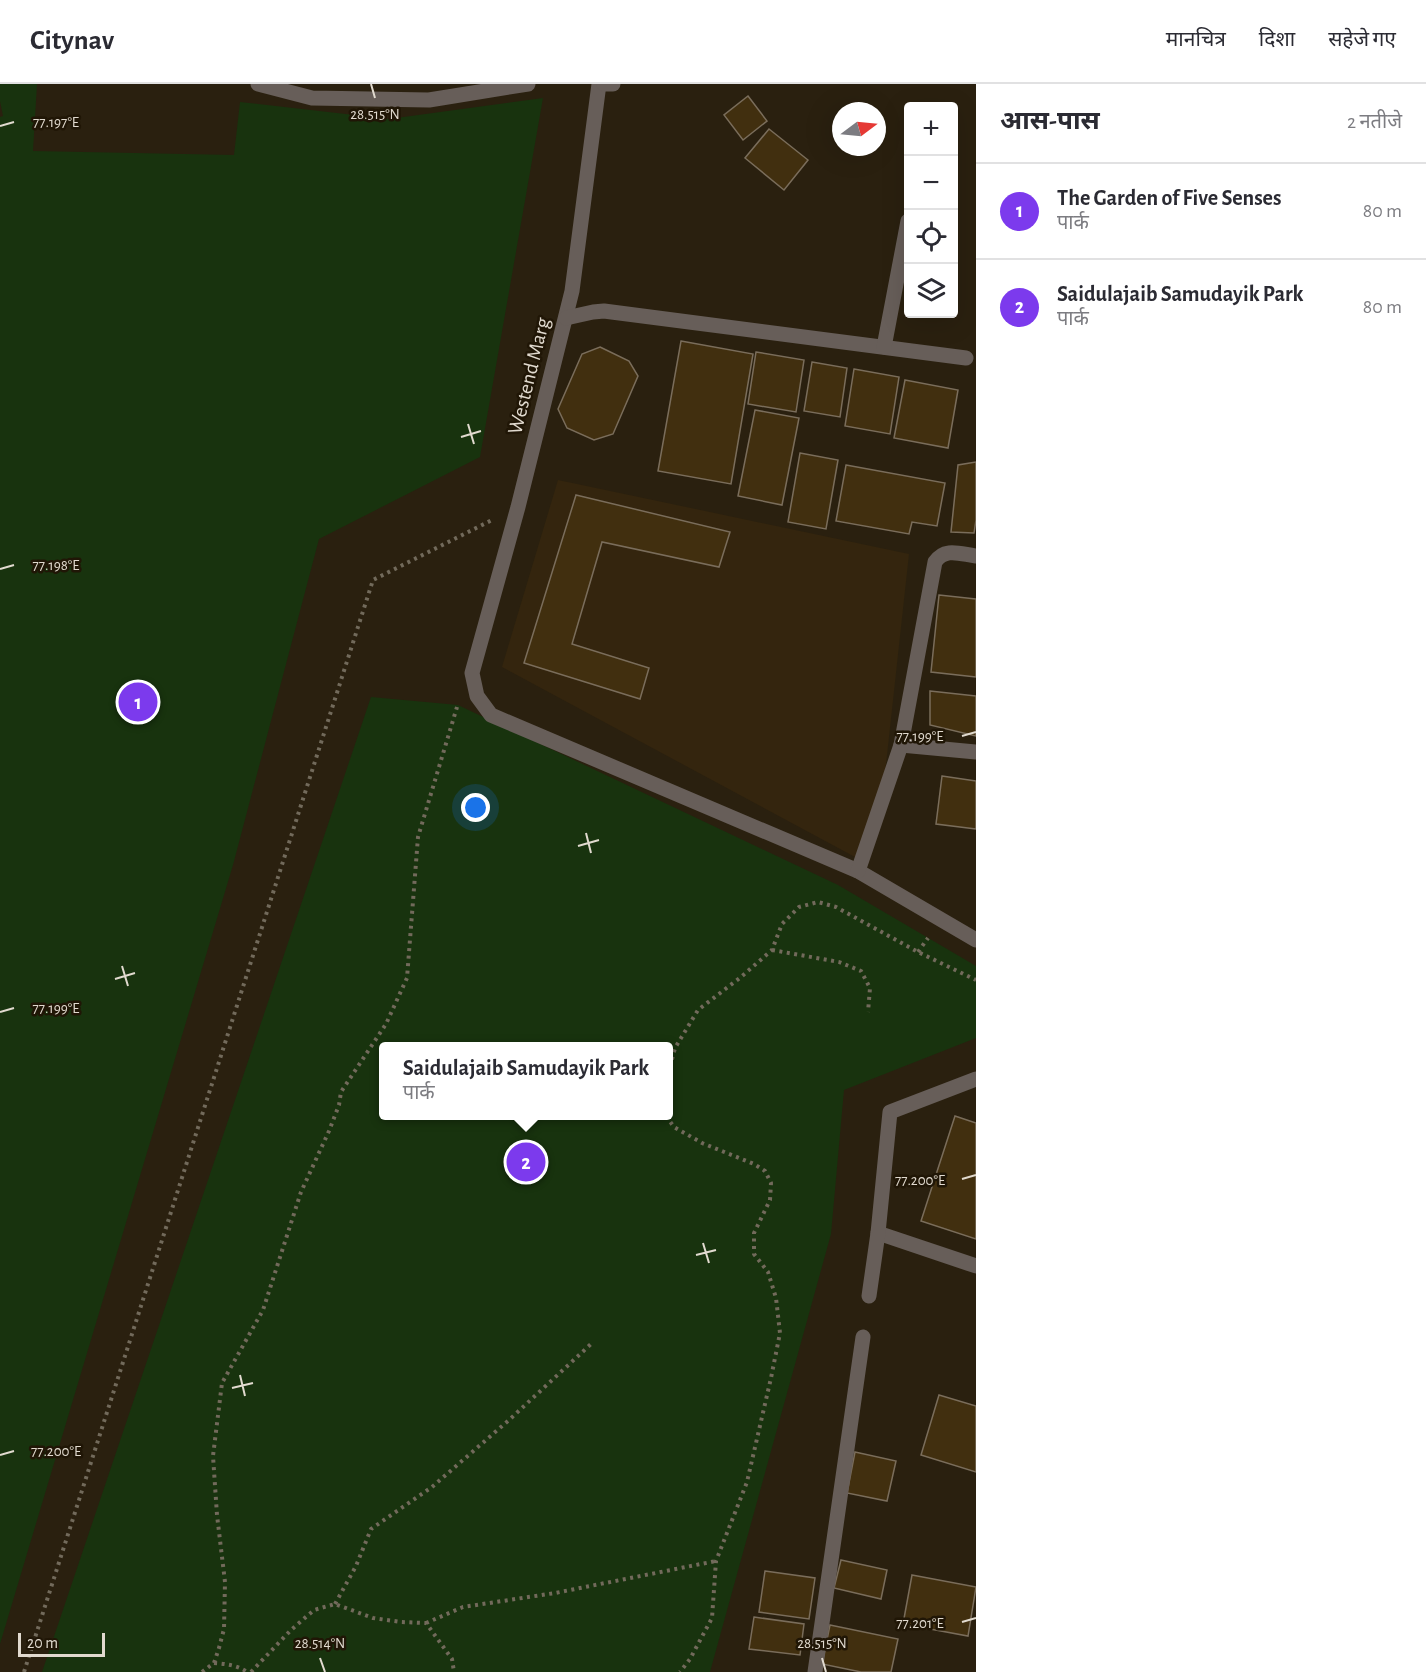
<!DOCTYPE html>
<html lang="hi">
<meta charset="utf-8">
<style>
body{margin:0;font-family:"Alegreya Sans","Noto Sans Devanagari",sans-serif;background:#f2f2f3;color:#2b2b33}
.controls{position:absolute;right:18px;top:18px;display:grid;overflow:hidden;border-radius:6px;box-shadow:0 6px 24px #0002}
.controls button{width:54px;height:54px;display:grid;place-items:center;padding:0;border:0;border-bottom:2px solid #e1e1e2;background:#fff;color:#2b2b33;font:30px sans-serif}
.compass{position:absolute;left:832px;top:18px;width:54px;height:54px;border-radius:50%;background:#fff;box-shadow:0 6px 24px #0002;rotate:74deg}
.scale{position:absolute;left:18px;bottom:15px;width:87px;box-sizing:border-box;padding-left:6px;border:3px solid #e1dacf;border-top:0;font-size:16px;line-height:21px;white-space:nowrap;color:#e1dacf;-webkit-text-stroke:4px #201606;paint-order:stroke}
.you{position:absolute;left:476px;top:724px;width:21px;height:21px;margin:-15px;border:4px solid #fff;border-radius:50%;background:#1a73e8;box-shadow:0 0 0 9px #1a73e833}
.badge{display:grid;place-items:center;width:39px;height:39px;border-radius:50%;background:#7c3aed;color:#fff;font-size:20px;font-weight:700}
.pin{position:absolute;translate:-50% -50%;border:3px solid #fff;box-shadow:0 2px 6px #0006}
.popup{position:absolute;left:379px;top:958px;width:294px;height:78px;box-sizing:border-box;display:grid;place-content:center;border-radius:6px;background:#fff;filter:drop-shadow(0 2px 4px #0005);font-size:20px;white-space:nowrap;color:#7c7c81}
.popup b{font-size:22px;color:#2b2b33}
.popup::after{content:'';position:absolute;left:50%;top:100%;margin-left:-12px;border:12px solid transparent;border-top-color:#fff}
.list{margin:0;padding:0;list-style:none}
h2{display:flex;justify-content:space-between;align-items:center;height:78px;margin:0;padding:0 24px;font-size:26px}
h2 small{font-size:20px;font-weight:400;color:#7c7c81}
.list li{display:grid;grid-template-columns:39px 1fr auto;gap:18px;align-items:center;box-sizing:border-box;height:96px;padding:0 24px;border-top:2px solid #e1e1e2}
.list b{display:block;font-size:22px;white-space:nowrap}
.list p{margin:0;font-size:20px;white-space:nowrap;color:#7c7c81}
.list em{font-size:20px;font-style:normal;color:#7c7c81}
.icon{flex:none;width:33px;height:33px;fill:none;stroke:currentColor;stroke-width:2;stroke-linecap:round;stroke-linejoin:round}
.map{position:relative;flex:none;width:976px;height:1588px;overflow:hidden}
header{display:flex;align-items:center;gap:36px;box-sizing:border-box;height:84px;padding:0 30px;background:#fff;border-bottom:2px solid #e1e1e2}
header strong{font-size:28px}
nav{display:flex;gap:33px;margin-inline-start:auto;font-size:21px}
main{display:flex}
aside{flex:1;background:#fff}
.map>svg:first-child{display:block}
</style>
<header>
<strong>Citynav</strong>
<nav><a>मानचित्र</a><a>दिशा</a><a>सहेजे गए</a></nav>
</header>
<main>
<div class="map">
<svg width="976" height="1588" viewBox="0 0 976 1588">
<rect width="100%" height="100%" fill="#2a200f"/>
<path fill="#34250e" d="M558 396 909 470 880 735 855 773 502 583Z"/>
<g fill="#18330e" fill-rule="evenodd">
<path d="M0 0H37L33 67 234 71 240 18 389 35 543 14 480 373 319 455 233 781 0 1560V33L3 32 0 17Z"/>
<path d="M371 613 458 621 838 801 976 882V954L844 1006 831 1150 710 1588H42ZM384 962H668V1032H384Z"/>
</g>
<g fill="#412f0f" stroke="#7a6d5b" stroke-width="1.5">
<path d="M748 12 767 37 743 56 724 31Z"/>
<path d="M769 45 808 76 784 106 745 74Z"/>
<path d="M681 257 753 270 731 400 658 387Z"/>
<path d="M600 263 629 277 638 292 613 350 594 356 567 344 558 325 582 270Z"/>
<path d="M756 268 804 276 796 328 748 320Z"/>
<path d="M812 278 847 284 840 333 804 327Z"/>
<path d="M854 285 899 293 890 350 845 342Z"/>
<path d="M905 296 958 306 948 364 894 354Z"/>
<path d="M755 326 799 334 782 421 738 412Z"/>
<path d="M800 369 838 376 826 445 788 438Z"/>
<path d="M976 378V436L974 449 951 448 958 381Z"/>
<path d="M846 381 945 399 937 442 912 438 909 450 836 437Z"/>
<path d="M576 411 730 448 719 483 602 458 572 560 649 584 640 615 524 579Z"/>
<path d="M939 511 976 515V593L931 588Z"/>
<path d="M930 607 976 612V652L930 641Z"/>
<path d="M942 692 976 697V745L936 740Z"/>
<path d="M955 1032 976 1039V1155L921 1137Z"/>
<path d="M939 1311 976 1322V1388L921 1371Z"/>
<path d="M855 1368 896 1377 887 1417 847 1409Z"/>
<path d="M841 1476 887 1486 881 1515 834 1504Z"/>
<path d="M765 1487 815 1494 809 1535 759 1528Z"/>
<path d="M912 1491 976 1503 968 1552 903 1540Z"/>
<path d="M754 1533 804 1540 800 1571 749 1565Z"/>
<path d="M830 1541 898 1555 891 1588H861L822 1580Z"/>
</g>
<g fill="none" stroke-linecap="round" stroke-linejoin="round">
<g stroke="#726a5b" stroke-width="4" stroke-dasharray="3 4.5" stroke-linecap="butt">
<path d="M772 866 839 878 861 887 870 904 868 928"/>
<path d="M918 868 928 854"/>
<path d="M668 990 675 964 698 926 741 893 772 866 782 840 799 823 818 818 836 823 918 868 976 896"/>
<path d="M666 1032 674 1043 702 1059 754 1080 765 1087 771 1099 770 1116 754 1149V1170L768 1188 776 1214 780 1249 771 1294 747 1398 716 1477 712 1534 690 1575 680 1588"/>
<path d="M335 1520 356 1482 371 1445 432 1403 509 1336 591 1260"/>
<path d="M426 1539 463 1523 555 1509 716 1477"/>
<path d="M214 1579C226 1580 237 1581 247 1588"/>
<path d="M24 1588 373 496 492 436"/>
<path d="M202 1588 214 1579 219 1564 224 1545 225 1498 217 1431 213 1372 222 1299 263 1226 301 1108 329 1047 339 1021 341 1008 386 940 407 894 418 753 457 623"/>
<path d="M251 1588 291 1546 314 1526 335 1520 373 1534 401 1538 426 1539 452 1575 454 1588"/>
</g>
<g stroke="#675e59" stroke-width="15">
<path d="M599 0 572 207 518 423 472 589 477 612 491 631 858 787 976 856"/>
<path d="M566 234 593 228 604 227 966 274"/>
<path d="M884 263 908 137"/>
<path d="M901 661 976 668"/>
<path d="M858 787 901 661 935 478C945 463 960 470 976 472"/>
<path d="M878 1149 976 1182"/>
<path d="M869 1212 878 1149 890 1028 976 995"/>
<path d="M815 1588 863 1253"/>
</g>
<g stroke="#675e59" stroke-width="15">
<path d="M258 0 312 14 429 16 528 0"/>
<path d="M604 0H613"/>
</g>
</g>
<path fill="none" stroke="#e1dacf" stroke-width="2" d="M371 0 375 14M0 42 14 38M468 340 474 360M461 353 481 347M0 485 14 481M962 652 976 648M586 749 591 769M578 762 599 756M122 882 128 902M115 895 135 889M0 928 14 924M962 1095 976 1091M703 1159 709 1179M696 1171 716 1166M240 1291 245 1312M232 1304 253 1299M0 1371 14 1367M962 1538 976 1534M320 1574 325 1588M822 1574 826 1588"/>
<g text-anchor="middle" dominant-baseline="central" stroke-width="5" stroke-linejoin="round" paint-order="stroke">
<g font-size="21" fill="#e1dacf" stroke="#201606">
<text transform="translate(529 292) rotate(-76)">Westend Marg</text>
</g>
</g>
<g font-size="15" text-anchor="middle" fill="#e1dacf" stroke="#201606" stroke-width="5" stroke-linejoin="round" paint-order="stroke">
<text x="375" y="35">28.515°N</text>
<text x="56" y="43">77.197°E</text>
<text x="56" y="486">77.198°E</text>
<text x="920" y="657">77.199°E</text>
<text x="56" y="929">77.199°E</text>
<text x="920" y="1101">77.200°E</text>
<text x="56" y="1372">77.200°E</text>
<text x="920" y="1544">77.201°E</text>
<text x="320" y="1564">28.514°N</text>
<text x="822" y="1564">28.515°N</text>
</g>
</svg>
<div class="controls">
<button>+</button>
<button>−</button>
<button><svg class="icon" aria-label="locate" viewBox="0 0 24 24"><circle cx="12" cy="12" r="6"/><path d="M12 2v4M12 18v4M2 12h4M18 12h4"/></svg></button>
<button><svg class="icon" aria-label="layers" viewBox="0 0 24 24"><path d="M12 4l9 5-9 5-9-5zM3 14l9 5 9-5"/></svg></button>
</div>
<svg class="compass" viewBox="-18 -18 36 36"><path d="M0-13l5 13h-10z" fill="#e53935"/><path d="M0 13l5-13h-10z" fill="#7c7c81"/></svg>
<div class="scale">20 m</div>
<div class="you"></div>
<div class="pin badge" style="left:138px;top:618px">1</div>
<div class="pin badge" style="left:526px;top:1078px">2</div>
<div class="popup"><b>Saidulajaib Samudayik Park</b>पार्क</div>
</div>
<aside>
<h2>आस-पास<small>2 नतीजे</small></h2>
<ul class="list">
<li><span class="badge">1</span><div><b>The Garden of Five Senses</b><p>पार्क</p></div><em>80 m</em></li>
<li><span class="badge">2</span><div><b>Saidulajaib Samudayik Park</b><p>पार्क</p></div><em>80 m</em></li>
</ul>
</aside>
</main>
